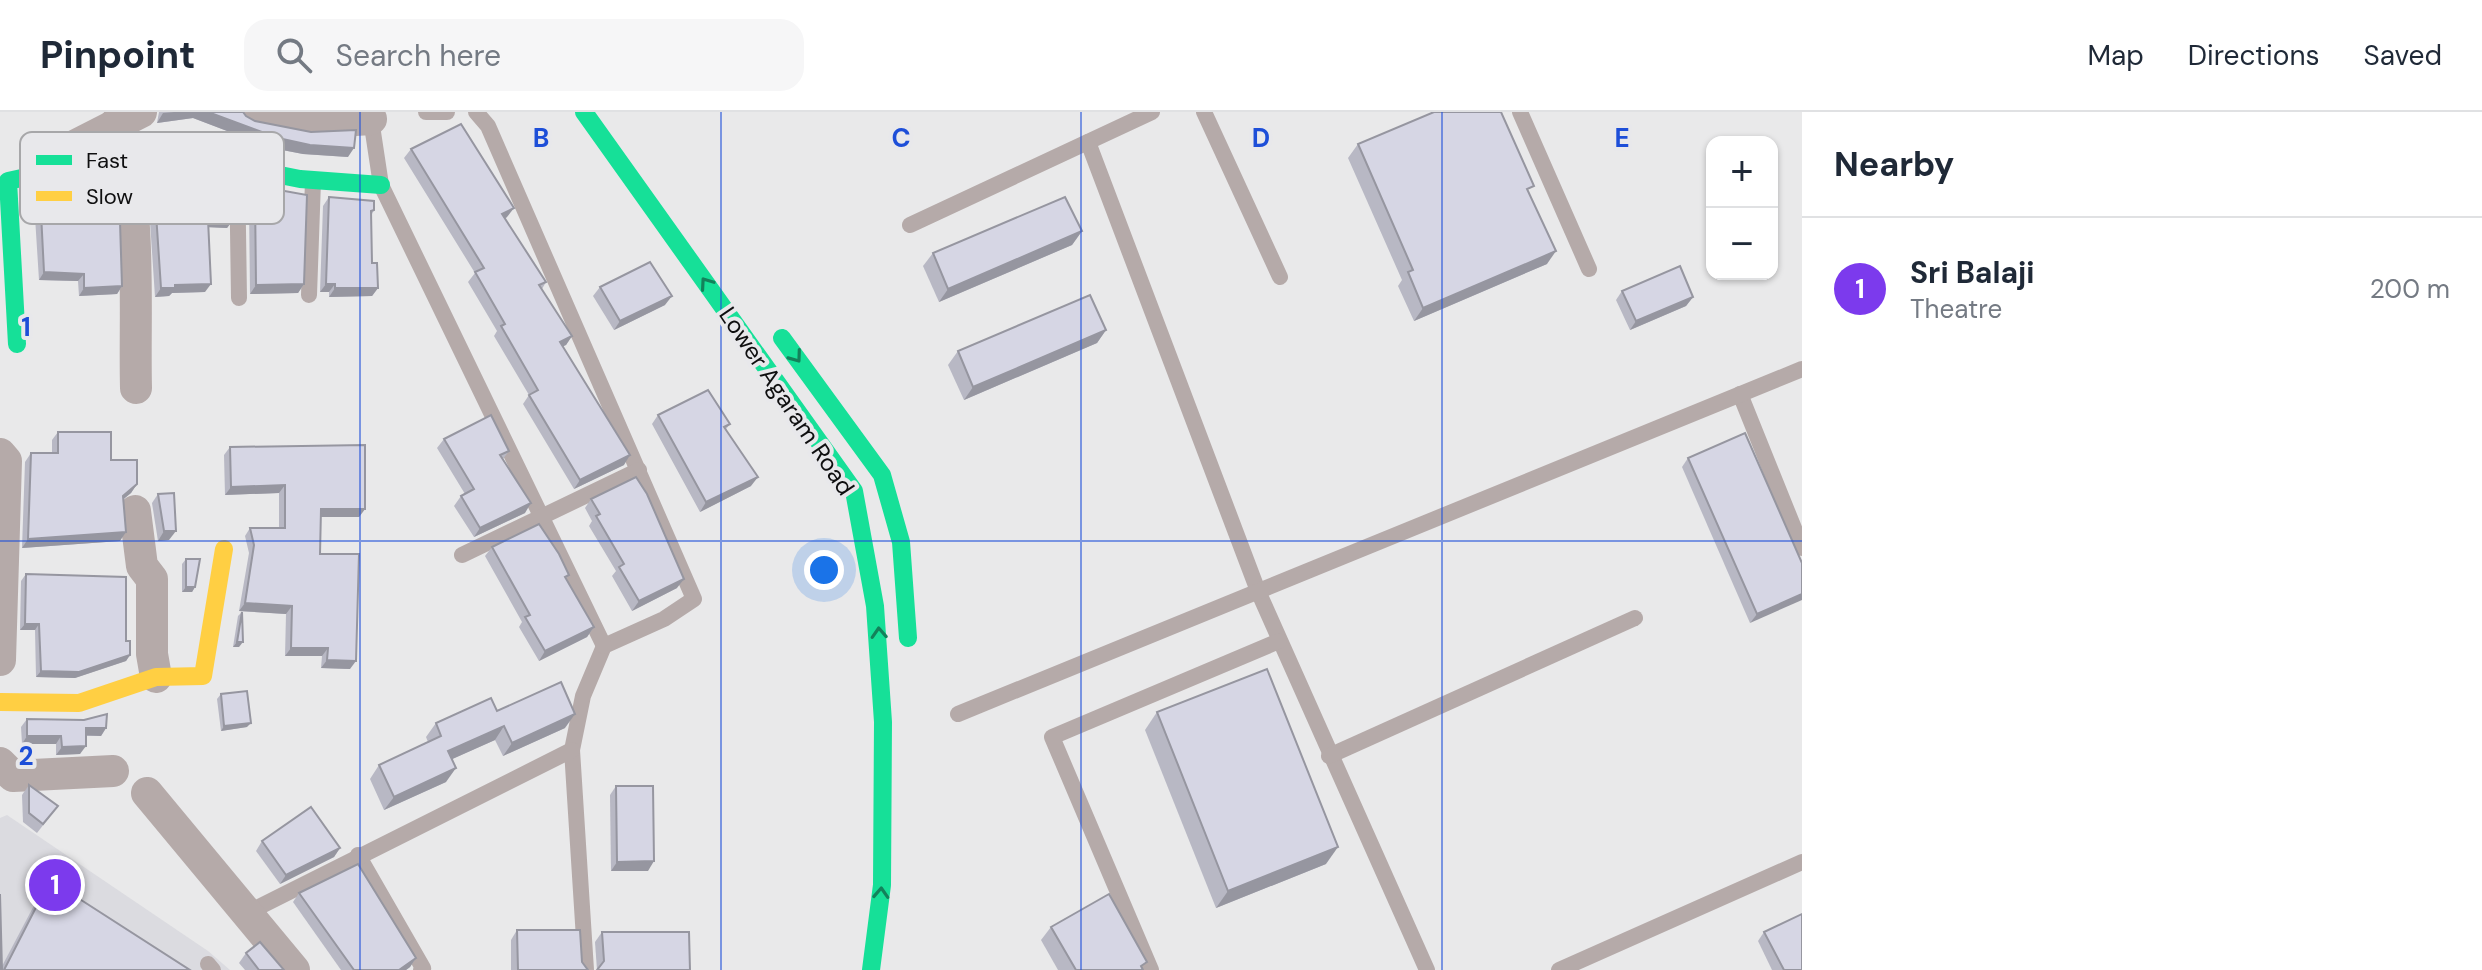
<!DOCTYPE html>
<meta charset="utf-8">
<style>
body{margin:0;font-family:"DM Sans",sans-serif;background:#f6f6f7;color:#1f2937}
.controls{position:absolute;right:24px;top:24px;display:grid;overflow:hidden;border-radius:16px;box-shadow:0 2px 6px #0004}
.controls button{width:72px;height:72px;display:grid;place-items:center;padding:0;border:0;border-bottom:2px solid #e0e1e3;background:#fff;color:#1f2937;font:40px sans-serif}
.you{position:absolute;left:824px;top:458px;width:28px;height:28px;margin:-20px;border:6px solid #fff;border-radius:50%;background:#1a73e8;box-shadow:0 0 0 12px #1a73e833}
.badge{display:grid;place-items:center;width:52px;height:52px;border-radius:50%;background:#7c3aed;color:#fff;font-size:26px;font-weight:700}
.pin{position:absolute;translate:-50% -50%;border:4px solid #fff;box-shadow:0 2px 8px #0006}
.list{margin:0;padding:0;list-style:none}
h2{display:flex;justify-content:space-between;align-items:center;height:104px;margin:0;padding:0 32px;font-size:34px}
h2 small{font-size:26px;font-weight:400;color:#747a83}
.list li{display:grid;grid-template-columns:52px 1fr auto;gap:24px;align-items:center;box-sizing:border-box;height:144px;padding:0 32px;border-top:2px solid #e0e1e3}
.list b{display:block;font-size:30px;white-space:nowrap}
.list p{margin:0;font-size:26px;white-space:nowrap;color:#747a83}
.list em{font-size:26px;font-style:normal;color:#747a83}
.icon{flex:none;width:44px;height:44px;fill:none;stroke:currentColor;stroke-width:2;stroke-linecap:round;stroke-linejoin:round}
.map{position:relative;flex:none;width:1802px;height:858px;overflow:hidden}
header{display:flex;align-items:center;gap:48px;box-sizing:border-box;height:112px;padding:0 40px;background:#fff;border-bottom:2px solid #e0e1e3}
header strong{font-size:38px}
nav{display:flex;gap:44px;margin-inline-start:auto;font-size:28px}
.search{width:560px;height:72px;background:#f6f6f7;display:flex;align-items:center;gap:20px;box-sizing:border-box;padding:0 28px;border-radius:24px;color:#747a83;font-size:30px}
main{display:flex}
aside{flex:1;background:#fff}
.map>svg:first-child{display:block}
</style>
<header>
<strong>Pinpoint</strong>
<div class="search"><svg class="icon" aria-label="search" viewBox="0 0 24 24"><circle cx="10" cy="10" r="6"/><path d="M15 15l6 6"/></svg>Search here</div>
<nav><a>Map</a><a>Directions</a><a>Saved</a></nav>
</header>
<main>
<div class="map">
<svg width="1802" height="858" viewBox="0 0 1802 858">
<rect width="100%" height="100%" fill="#e9e9ea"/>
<path fill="#dbdbe0" d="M7 703 208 839 230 858H0V706Z"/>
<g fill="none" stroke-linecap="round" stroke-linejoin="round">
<g stroke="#b5aaa9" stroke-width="16">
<path d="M426 0H447"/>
<path d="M476 0 488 14 694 487 664 507 604 534 583 584 572 638 586 858"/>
<path d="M1204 0 1280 165"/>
<path d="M1520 0 1589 157"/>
<path d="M371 7 381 73 604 534"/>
<path d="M1088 30 1258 479 1427 858"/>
<path d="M237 51 239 186"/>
<path d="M910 113 1152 0"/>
<path d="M309 183 313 69"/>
<path d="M1740 282 1802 436"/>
<path d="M462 443 639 358"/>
<path d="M958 602 1802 257"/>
<path d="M1329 644 1635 506"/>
<path d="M358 743 423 856 421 858"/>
<path d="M245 802 572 638"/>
<path d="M208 852 213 858"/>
<path d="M1151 858 1052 625 1279 529"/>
<path d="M1559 858 1802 750"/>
</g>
<g stroke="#b5aaa9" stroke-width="32">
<path d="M252 0 308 11 371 7"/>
<path d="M115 12C143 90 134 194 136 276"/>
<path d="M37 53 141 0"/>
<path d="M0 342 6 349 0 548"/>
<path d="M135 399 142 454 152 467V542L156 565"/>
<path d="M0 651 13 664 113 659"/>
<path d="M147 681 294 858"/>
</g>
<g stroke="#16e098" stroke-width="18">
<path d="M584 0 854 379 875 494 883 610 882 773 871 858"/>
<path d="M782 226 882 363 901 430 908 526"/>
<path d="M17 232 8 69 185 30 265 60 300 67 381 73"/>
</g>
<path stroke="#ffcf43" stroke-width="18" d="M0 590 79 591 156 565 203 564 224 437"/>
</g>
<g fill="#b8b8c4">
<path d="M159 0H243L246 4 255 9 348 45 303 42 272 36 193 6 157 11Z"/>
<path d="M1358 32 1529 82 1547 152 1414 209 1398 174 1402 168 1348 46Z"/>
<path d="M411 37 507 105 505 107 546 170 542 177 572 224 566 233 563 234 624 353 574 377 523 292 529 283 494 224 497 219 468 170 475 161 404 46Z"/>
<path d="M153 56 171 67 199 81 233 108 227 116 209 115 205 180 172 181 169 184 155 185 147 64Z"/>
<path d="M279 78 304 172 298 181 250 182 249 92 255 83 277 82Z"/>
<path d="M40 81 54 101 122 174 117 182 79 184 78 169 39 168 34 89Z"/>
<path d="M329 85 374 98 371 104 372 151 378 176 372 184 329 185V180H320L323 94Z"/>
<path d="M1082 119 1072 133 939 190 923 154 933 141Z"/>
<path d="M600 175 665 193 614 218 593 184Z"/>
<path d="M1622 179 1693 185 1686 194 1630 218 1616 188Z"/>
<path d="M1106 218 1097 231 964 288 948 253 958 239Z"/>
<path d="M658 303 730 312 726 317 751 374 700 400 652 312Z"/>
<path d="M58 320 111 348 137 372 131 381 124 387 120 429 22 436 25 350 31 341H52V328Z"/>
<path d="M444 327 509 339 503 347 525 401 474 425 454 394 461 384 465 382 437 336Z"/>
<path d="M230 335 365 397 359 405H321L320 442 350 557 321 556 322 544H285L286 502 239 499 249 441 245 424 250 416H279V381L225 383 224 343Z"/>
<path d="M1688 346 1802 451 1750 511 1682 355Z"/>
<path d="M158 382 169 428 158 429 152 391Z"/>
<path d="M591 387 677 476 632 499 612 464 616 459 589 414 592 409 585 396Z"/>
<path d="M492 435 569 463 566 467 594 515 587 525 539 549 519 515 522 510 485 444Z"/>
<path d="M186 447 195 475 192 480H182V452Z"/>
<path d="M26 462 126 529 130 543 126 549 75 566 36 565 35 518H20L21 469Z"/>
<path d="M242 500 239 535H233L238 504Z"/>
<path d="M221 582 247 615 221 619 217 587Z"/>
<path d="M497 599 565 616 503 644 495 628 452 647 446 670 384 698 370 667 379 653 428 630 426 625 436 611Z"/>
<path d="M1157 600 1326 752 1216 796 1145 618Z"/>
<path d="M27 607 106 616 101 624H86L80 642 56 643V632H22L21 615Z"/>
<path d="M29 673 58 694 37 721 23 710 22 683Z"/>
<path d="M616 674 648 759H611L610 683Z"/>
<path d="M262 729 340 736 334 745 280 772 256 739Z"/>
<path d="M50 768 190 858H0L39 784Z"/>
<path d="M299 781 416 846 410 855 406 858H341L293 790Z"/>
<path d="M1051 815 1143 857V858H1058L1041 828Z"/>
<path d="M517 818 582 850 588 858H511V828Z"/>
<path d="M602 820 690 858H597L595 830Z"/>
<path d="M1764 820 1802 858H1772L1758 829Z"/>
<path d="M246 841 284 858H245L239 851Z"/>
</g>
<g fill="#9696a0">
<path d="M174 0H208L354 36 348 45 303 42 272 36 193 6 157 11 163 1Z"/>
<path d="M514 96 507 105 496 111 502 102Z"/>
<path d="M208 107 233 108 227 116 203 115Z"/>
<path d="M1082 119 1072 133 939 190 948 177Z"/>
<path d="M1556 139 1547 152 1414 209 1423 196Z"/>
<path d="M44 160 84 162 78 169 39 168Z"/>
<path d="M211 172 205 180 172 181 169 184 155 185 161 176 175 173Z"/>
<path d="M304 172 298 181 250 182 256 173Z"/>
<path d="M326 172H335L329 180H320Z"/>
<path d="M122 174 117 182 79 184 84 176Z"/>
<path d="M335 176H378L372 184 329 185Z"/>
<path d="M672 184 665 193 614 218 620 209Z"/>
<path d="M1693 185 1686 194 1630 218 1636 209Z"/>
<path d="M1106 218 1097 231 964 288 973 275Z"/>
<path d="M572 224 566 233 553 239 560 230Z"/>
<path d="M630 343 624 353 574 377 580 368Z"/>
<path d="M758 365 751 374 700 400 706 390Z"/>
<path d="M137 372 131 381 117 392 123 384Z"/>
<path d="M285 373 279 381 225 383 231 375Z"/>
<path d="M531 391 525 401 474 425 480 416Z"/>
<path d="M321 397H365L359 405H315Z"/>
<path d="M164 419H176L169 428 158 429Z"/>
<path d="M126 420 120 429 22 436 28 427Z"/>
<path d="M684 467 677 476 632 499 639 489Z"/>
<path d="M186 475H195L192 480H182Z"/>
<path d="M1802 482V488L1750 511 1757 502Z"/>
<path d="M245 491 292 494 286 502 239 499Z"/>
<path d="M25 512H39L35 518H20Z"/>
<path d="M594 515 587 525 539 549 545 539Z"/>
<path d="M237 530H243L239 535H233Z"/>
<path d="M291 536H328L322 544H285Z"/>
<path d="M130 543 126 549 75 566 36 565 41 559Z"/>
<path d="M327 548 356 549 350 557 321 556Z"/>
<path d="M575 602 565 616 503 644 512 631Z"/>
<path d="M251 611 247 615 221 619 224 614Z"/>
<path d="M504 614 495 628 439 653 448 639Z"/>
<path d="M86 616H106L101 624 80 623Z"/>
<path d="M27 624H61L56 632H22Z"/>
<path d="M86 634 80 642 56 643 62 635Z"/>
<path d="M456 656 446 670 384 698 394 685Z"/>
<path d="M1338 735 1326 752 1216 796 1228 779Z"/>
<path d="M340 736 334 745 280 772 286 763Z"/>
<path d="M654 749 648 759H611L617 750Z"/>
<path d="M416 846 410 855 406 858H399Z"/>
</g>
<g fill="#d6d6e4" stroke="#9696a0" stroke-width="2">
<path d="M208 0H243L246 4 255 9 311 20 356 18 354 36 310 33 278 26Z"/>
<path d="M1434 0H1501L1534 74 1527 77 1556 139 1423 196 1408 160 1413 158 1358 32Z"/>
<path d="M461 12 514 96 502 102 546 170 539 173 572 224 560 230 630 343 580 368 529 283 538 278 501 214 505 212 475 160 484 156 411 37Z"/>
<path d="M170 52 171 67H199V81L232 82 233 108 208 107 211 172 175 173V176H161L153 56Z"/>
<path d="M52 78 54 101 98 99V110H120L122 174 84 176V162L44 160 40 81Z"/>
<path d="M279 78 307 83 304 172 256 173 255 83 279 82Z"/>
<path d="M329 85 374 89V98L371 99 372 151H377L378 176H335V172H326Z"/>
<path d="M1065 85 1082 119 948 177 933 141Z"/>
<path d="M650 150 672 184 620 209 600 175Z"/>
<path d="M1680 154 1693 185 1636 209 1622 179Z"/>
<path d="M1090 183 1106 218 973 275 958 239Z"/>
<path d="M708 278 730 312 724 315 758 365 706 390 658 303Z"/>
<path d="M491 303 509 339 500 343 531 391 480 416 461 384 474 377 444 327Z"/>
<path d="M58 320H111V348H137V372L123 384 126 420 28 427 31 341H58Z"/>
<path d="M1745 321 1802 451V482L1757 502 1688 346Z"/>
<path d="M365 333V397H321L320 442H359L356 549 327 548 328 536H291L292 494 245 491 254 433 250 416H285V373L231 375 230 335Z"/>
<path d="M636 365 647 382 684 467 639 489 619 455 624 452 596 404 600 402 591 387Z"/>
<path d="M174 381 176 419H164L158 382Z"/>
<path d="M539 412 559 442 569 463 565 465 594 515 545 539 525 505 530 503 492 435Z"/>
<path d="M186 447H200L195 475H186Z"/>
<path d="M26 462 126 465V529H130V543L79 560 41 559 39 512H25Z"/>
<path d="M242 500 243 530H237Z"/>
<path d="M1267 557 1338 735 1228 779 1157 600Z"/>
<path d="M561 570 575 602 512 631 504 614 448 639 456 656 394 685 379 653 441 624 436 611 491 586 497 599Z"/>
<path d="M247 579 251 611 224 614 221 582Z"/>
<path d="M107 602 106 616H86V634L62 635 61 624H27V607L84 608Z"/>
<path d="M29 673 58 694 43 712 29 701Z"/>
<path d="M616 674H653L654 749 617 750Z"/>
<path d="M311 695 340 736 286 763 262 729Z"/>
<path d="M358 752 416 846 399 858H354L299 781Z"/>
<path d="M50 768 190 858H4Z"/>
<path d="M0 782 2 858H0Z"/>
<path d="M1109 782 1147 850 1141 854 1143 858H1076L1051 815Z"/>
<path d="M1802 802V858H1784L1764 820Z"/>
<path d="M517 818H580L582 850 588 858H518Z"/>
<path d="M602 820H689L690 858H597L604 849Z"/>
<path d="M260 830 284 858H259L246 841Z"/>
</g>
<defs><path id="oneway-chevron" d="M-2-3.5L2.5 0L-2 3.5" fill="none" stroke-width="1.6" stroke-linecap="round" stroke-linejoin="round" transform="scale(2)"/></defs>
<g stroke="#13825b">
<use href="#oneway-chevron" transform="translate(706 171) rotate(-125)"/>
<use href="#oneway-chevron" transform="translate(796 245) rotate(54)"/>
<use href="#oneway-chevron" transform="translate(879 521) rotate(-93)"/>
<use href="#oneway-chevron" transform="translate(881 781) rotate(-87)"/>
</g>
<path fill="none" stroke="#1d4ed8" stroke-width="2" stroke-opacity="0.55" d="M360 0V858M721 0V858M1081 0V858M1442 0V858M0 429H1802"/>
<g text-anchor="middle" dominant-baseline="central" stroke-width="8" stroke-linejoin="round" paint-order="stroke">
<g font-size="24" fill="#0f0f10" stroke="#e8e8eb">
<text transform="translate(787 289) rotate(56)">Lower Agaram Road</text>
</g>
</g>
<rect x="20" y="20" width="264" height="92" rx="12" fill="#e8e8eb" stroke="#a7a7a9" stroke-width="2"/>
<rect x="36" y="43" width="36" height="10" fill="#16e098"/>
<rect x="36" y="79" width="36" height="10" fill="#ffcf43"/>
<g font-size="22" fill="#0f0f10">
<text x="86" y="56">Fast</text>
<text x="86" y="92">Slow</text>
</g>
<g font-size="26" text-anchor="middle" font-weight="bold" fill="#1d4ed8" stroke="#e8e8eb" stroke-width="8" stroke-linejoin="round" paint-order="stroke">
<text x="541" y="35">B</text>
<text x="901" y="35">C</text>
<text x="1261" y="35">D</text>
<text x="1622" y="35">E</text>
<text x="26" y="224">1</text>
<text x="26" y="653">2</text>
</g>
</svg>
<div class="controls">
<button>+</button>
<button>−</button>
</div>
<div class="you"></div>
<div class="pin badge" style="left:55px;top:773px">1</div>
</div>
<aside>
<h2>Nearby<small></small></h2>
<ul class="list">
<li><span class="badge">1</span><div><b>Sri Balaji</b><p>Theatre</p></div><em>200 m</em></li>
</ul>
</aside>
</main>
